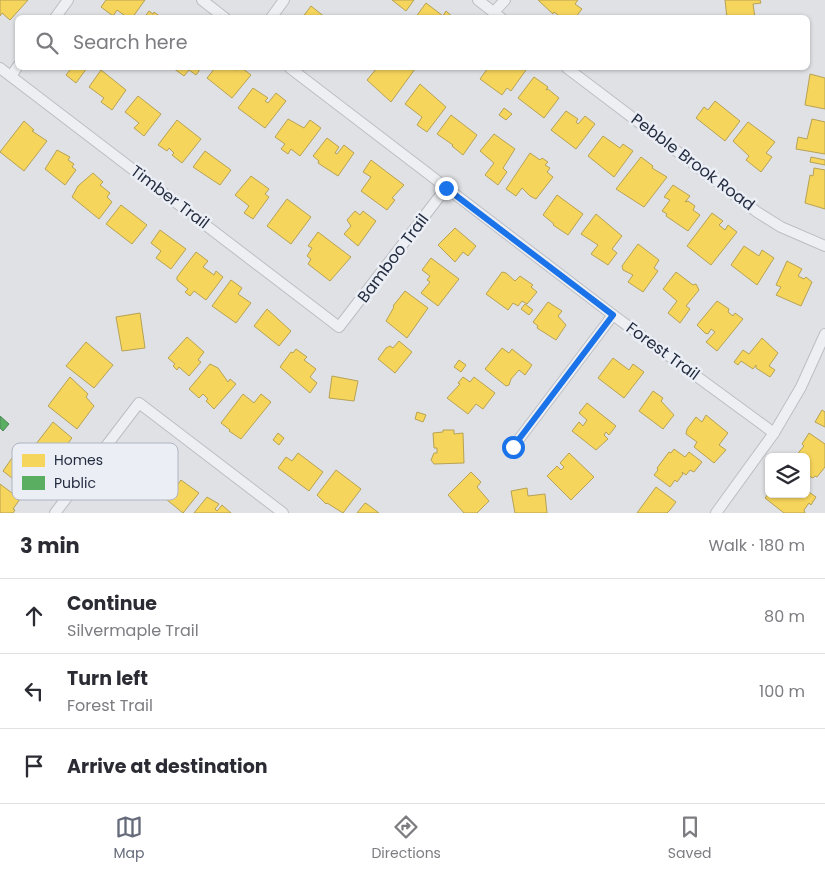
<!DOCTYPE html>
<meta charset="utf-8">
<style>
body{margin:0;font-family:Poppins,sans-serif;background:#f7f7f7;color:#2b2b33}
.controls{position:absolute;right:15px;bottom:15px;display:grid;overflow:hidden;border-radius:8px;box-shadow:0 1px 4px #0004}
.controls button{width:45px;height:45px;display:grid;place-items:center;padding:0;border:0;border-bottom:1px solid #e1e1e2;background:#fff;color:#2b2b33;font:25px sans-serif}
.stop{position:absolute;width:15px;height:15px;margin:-11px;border:4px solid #1a73e8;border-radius:50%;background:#fff}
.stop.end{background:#1a73e8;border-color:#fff;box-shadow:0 1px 5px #0008}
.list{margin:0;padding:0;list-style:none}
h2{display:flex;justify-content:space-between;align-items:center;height:65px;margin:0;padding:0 20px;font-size:21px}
h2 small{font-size:16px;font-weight:400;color:#7c7c81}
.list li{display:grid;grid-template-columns:32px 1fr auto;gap:15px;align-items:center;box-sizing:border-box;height:75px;padding:0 20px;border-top:1px solid #e1e1e2}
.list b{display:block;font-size:19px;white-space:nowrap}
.list p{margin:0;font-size:16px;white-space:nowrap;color:#7c7c81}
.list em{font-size:16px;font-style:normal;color:#7c7c81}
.icon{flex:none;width:28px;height:28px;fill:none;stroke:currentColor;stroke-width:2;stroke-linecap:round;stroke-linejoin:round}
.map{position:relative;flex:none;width:825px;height:513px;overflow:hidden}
.search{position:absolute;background:#fff;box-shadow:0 1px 4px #0004;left:15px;right:15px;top:15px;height:55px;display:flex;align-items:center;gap:12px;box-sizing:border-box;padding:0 18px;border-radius:8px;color:#7c7c81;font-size:19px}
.sheet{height:290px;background:#fff}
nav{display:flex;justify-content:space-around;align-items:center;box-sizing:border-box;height:70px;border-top:1px solid #e1e1e2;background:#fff;font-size:14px;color:#7c7c81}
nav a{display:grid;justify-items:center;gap:2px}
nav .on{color:#656b7a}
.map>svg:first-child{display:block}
</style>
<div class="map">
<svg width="825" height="513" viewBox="0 0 825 513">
<rect width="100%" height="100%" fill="#dfe1e5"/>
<g fill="#f6d55c" stroke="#b7a254">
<path d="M0 0H28L10 20 2 13 0 16Z"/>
<path d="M106 0H145L132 18H128L117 10 113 16 101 7Z"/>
<path d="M392 0H414L406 11Z"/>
<path d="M538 0H578L575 4 582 9 575 18H562L554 12 553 14Z"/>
<path d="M725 0H760L761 3 753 4 755 18H727Z"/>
<path d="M426 3 443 16 446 11 454 18H415Z"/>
<path d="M311 6 326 18H302Z"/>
<path d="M149 11 153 14 154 12 162 18H144Z"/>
<path d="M67 68H87L76 83 66 75 70 70Z"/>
<path d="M173 68H201L196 75 189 70 184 76Z"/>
<path d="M215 68H233L236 70 242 68 251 75 232 98 207 78Z"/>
<path d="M377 68H413L415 69 391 102 367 80Z"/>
<path d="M488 68H522L526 70 511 91 507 88 502 95 480 79Z"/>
<path d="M101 70 126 90 112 110 101 102 104 98 89 87Z"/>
<path d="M810 74 825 78V109L805 105Z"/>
<path d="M534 77 548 87 546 90 548 89 559 98 544 118 518 98Z"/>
<path d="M420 84 446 107 427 132 417 125 422 117 405 104Z"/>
<path d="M253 88 268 98 265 101 268 103 276 93 286 101 265 128 238 108Z"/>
<path d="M138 96 161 114 144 136 134 128 139 123 125 112Z"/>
<path d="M715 101 740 121 725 141 696 118 704 107 708 110Z"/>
<path d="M504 108 512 114 506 120 499 115Z"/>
<path d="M566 111 578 119 576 122 578 124 585 116 595 124 576 149 551 130Z"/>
<path d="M451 115 477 135 463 155 452 146 453 145 437 134Z"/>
<path d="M288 119 304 128 310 120 321 128 300 156 291 149 288 154 281 149 285 144 275 137Z"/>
<path d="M812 119 825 122V154L796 149 798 137 807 139Z"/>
<path d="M177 120 201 139 182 163 172 155 174 153 169 148 167 151 158 145Z"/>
<path d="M24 121 34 130 32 131 47 141 24 171 0 152Z"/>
<path d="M748 122 775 142 766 153 772 157 761 172 746 160 749 156 733 141Z"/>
<path d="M494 134 515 149 503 168 507 172 498 185 485 175 494 163 480 151Z"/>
<path d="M603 136 620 148 623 144 633 151 614 177 588 156Z"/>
<path d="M327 138 339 147 335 153 337 154 344 145 354 153 338 176 318 163 319 161 313 156Z"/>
<path d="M57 150 70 157 68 160 74 164 72 167 76 170 65 185 45 169Z"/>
<path d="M205 151 231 170 220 185 193 167Z"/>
<path d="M530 153 540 160 542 158 548 162 545 165 550 168 547 172 553 177 536 199 530 196 522 188 516 196 506 189Z"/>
<path d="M641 157 653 166 652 168 667 177 644 207 616 189Z"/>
<path d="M811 157 825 160V165L810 162Z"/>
<path d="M371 160 404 185 392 198 395 200 387 210 361 191 371 177 363 172Z"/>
<path d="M814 168 825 170V209L805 203 810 175 813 176Z"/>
<path d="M93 173 103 182 100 185 110 193 107 197 112 202 99 219 72 197 78 186Z"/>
<path d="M251 176 269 189 265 194 269 197 253 219 244 213 249 206 235 195Z"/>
<path d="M673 185 690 196 685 202 688 201 695 206 693 210 700 215 688 231 666 216 667 214 662 211 670 200 664 197Z"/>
<path d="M557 195 583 214 568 235 553 225 554 224 543 215Z"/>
<path d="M287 199 311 217 291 244 267 226Z"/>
<path d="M121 205 147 225 132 244 106 224Z"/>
<path d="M355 211 360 215 363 211 376 221 358 246 344 234 351 226 347 220Z"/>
<path d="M712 213 723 221 719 225 725 230 728 225 737 232 711 265 687 246Z"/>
<path d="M596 214 622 236 612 249 617 253 608 265 591 254 598 245 581 234Z"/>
<path d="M455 228 476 246 468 256 463 252 455 262 438 245Z"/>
<path d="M160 230 186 249 171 269 156 258 161 251 151 243Z"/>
<path d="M318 232 351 257 330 281 308 264 311 259 307 256 312 248 308 246Z"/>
<path d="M638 244 659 260 654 268 658 271 643 292 628 282 633 275 623 270 622 266Z"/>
<path d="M744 246 759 256 762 250 774 258 757 285 731 265Z"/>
<path d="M196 252 208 261 203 267 214 275 216 271 223 277 206 300 194 291 190 296 185 292 188 289 177 280V277Z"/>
<path d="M431 258 459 279 438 306 421 293 430 282 427 280 430 276 422 270Z"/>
<path d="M787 261 802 269 798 276 804 279 806 277 812 282 801 306 776 295 781 287 776 285Z"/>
<path d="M502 272 506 273 515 281 520 276 533 285 531 287 537 292 527 304 522 301 518 306 513 303 508 310 486 294Z"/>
<path d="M676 272 693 285 696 284 699 290 686 306 690 309 680 323 668 313 677 301 663 289Z"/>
<path d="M231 280 242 288 238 294 251 303 236 323 212 306Z"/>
<path d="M405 291 428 308 407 338 386 321 394 307 393 306Z"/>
<path d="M717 301 729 309 728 312 733 316 735 313 743 319 717 351 706 342 715 332 711 329 708 334 705 333 697 325Z"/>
<path d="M548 302 562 311 558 316 566 325 556 340 537 328 538 326 533 322Z"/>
<path d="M525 304 533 310 529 315 521 309Z"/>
<path d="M267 309 291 331 279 346 254 326Z"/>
<path d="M140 313 145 348 122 351 116 317Z"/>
<path d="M187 337 204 352 198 360 201 362 189 376 179 367 177 370 173 366 175 364 168 358Z"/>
<path d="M762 338 778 353 769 366 775 370 770 377 756 368V365L753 369 741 361 738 365 734 362 743 350 749 354Z"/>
<path d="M399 341 412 352 395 373 378 359 386 348 390 346 393 348Z"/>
<path d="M86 342 113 365 94 388 66 366Z"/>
<path d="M502 348 509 353 512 349 532 365 525 375 519 370 511 379 509 385 506 386 485 369Z"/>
<path d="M296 349 307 357 304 360 316 369 310 377 317 383 310 393 280 367 291 352 293 353Z"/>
<path d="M613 358 629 370 633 364 644 372 624 398 598 378Z"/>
<path d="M459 360 466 365 461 372 454 367Z"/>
<path d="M210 364 218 368 228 382 230 379 236 384 214 409 206 401 208 399 203 394 199 398 189 389Z"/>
<path d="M332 376 358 381 354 401 329 398Z"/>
<path d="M70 377 88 394 86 397 94 406 77 429 48 406Z"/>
<path d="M463 377 470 382 474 377 495 393 483 409 476 404 468 414 447 398 460 384 458 383Z"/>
<path d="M653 391 663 398 661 401 674 415 663 429 639 411Z"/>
<path d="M243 394 254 403 261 394 271 402 241 439 229 431 230 430 221 423Z"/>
<path d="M587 403 616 426 609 435 606 432 604 435 608 439 596 450 572 431 579 422 583 426 587 420 579 413Z"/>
<path d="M822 410 825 412V427L815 422Z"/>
<path d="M417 412 426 415 423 422 415 419Z"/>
<path d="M706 415 728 433 719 445 726 450 714 463 694 447 697 442 686 434 687 429 696 417 702 422Z"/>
<path d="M53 422 72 438 56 459 36 444Z"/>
<path d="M443 430H454V434L463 433 464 463 434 464 431 460 434 453H437V448H434L433 433 443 432Z"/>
<path d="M278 433 284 438 279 445 273 440Z"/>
<path d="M809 433 825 444V467L817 477 815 476 813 478 807 475 806 457H795L804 446 802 444Z"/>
<path d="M674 449 685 457 689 452 702 462 694 472 690 470 686 475 682 472 683 474 677 482 675 480 670 487 654 475 658 470 657 468 669 452 671 453Z"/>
<path d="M23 452 48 472 31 493 3 471 12 458 16 461Z"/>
<path d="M298 453 323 472 309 491 278 468 286 457 292 461Z"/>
<path d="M569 453 594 477 571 500 547 476 557 466 561 470 564 467 560 463Z"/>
<path d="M336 470 361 489 343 513 327 503 326 504 317 495Z"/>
<path d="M471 472 481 482 477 487 489 501 477 513H464L448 495Z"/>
<path d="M168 477 178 484 181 480 199 493 183 513 161 495 163 492 159 489Z"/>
<path d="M0 484 20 499 13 509 15 510 13 513H0Z"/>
<path d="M656 487 676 502 670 510 667 513H637Z"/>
<path d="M527 488 528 496 545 494 547 513H515L511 491Z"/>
<path d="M806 490 816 497 811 505 809 503 804 510 805 513H784L765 498 769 493 806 494Z"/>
<path d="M207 497 219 504 215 509 217 511 222 505 231 513H194Z"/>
<path d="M365 503 367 504 379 513H357Z"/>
</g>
<path fill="#5aae61" stroke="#4a8757" d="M0 416 9 424 3 431 0 428Z"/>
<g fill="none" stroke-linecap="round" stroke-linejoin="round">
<g stroke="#bcbec3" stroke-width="12">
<g id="minor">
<path d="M202 0 225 18"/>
<path d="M478 0 501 18"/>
<path d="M494 12 505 0"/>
<path d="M55 18 68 0"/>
<path d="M271 18 284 0"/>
<path d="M0 68 339 327 446 188"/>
<path d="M290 68 613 315 774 433"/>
<path d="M567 68 757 212 781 227 825 246"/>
<path d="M11 76 18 66"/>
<path d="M513 447 613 315"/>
<path d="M55 513 139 403 283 513"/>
<path d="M716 513 774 433 801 387 825 334"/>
</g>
</g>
<use href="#minor" stroke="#eeeff2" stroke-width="10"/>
</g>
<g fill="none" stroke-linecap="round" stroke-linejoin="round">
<path stroke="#1a73e8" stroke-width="6" d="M446 188 613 315 513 447"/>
</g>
<g text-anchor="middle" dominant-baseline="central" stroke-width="5" stroke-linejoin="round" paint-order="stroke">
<g font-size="16" fill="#242c40" stroke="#ebeff5">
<text transform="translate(693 162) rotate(37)">Pebble Brook Road</text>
<text transform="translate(170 197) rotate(37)">Timber Trail</text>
<text transform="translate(393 258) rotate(-53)">Bamboo Trail</text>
<text transform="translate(663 351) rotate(36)">Forest Trail</text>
</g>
</g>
<rect x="12" y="443" width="166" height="57" rx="8" fill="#ebeff5" stroke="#afb4bf" stroke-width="1"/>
<rect x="22" y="454" width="23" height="13" fill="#f6d55c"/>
<rect x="22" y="476" width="23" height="14" fill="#5aae61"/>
<g font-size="14" fill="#242c40">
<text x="54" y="465">Homes</text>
<text x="54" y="488">Public</text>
</g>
</svg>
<div class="controls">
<button><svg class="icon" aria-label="layers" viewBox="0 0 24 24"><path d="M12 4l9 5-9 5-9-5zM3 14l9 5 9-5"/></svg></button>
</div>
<div class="stop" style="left:513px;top:447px"></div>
<div class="stop end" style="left:446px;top:188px"></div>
<div class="search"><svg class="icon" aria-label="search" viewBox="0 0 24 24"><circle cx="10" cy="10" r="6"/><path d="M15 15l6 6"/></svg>Search here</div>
</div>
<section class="sheet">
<h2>3 min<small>Walk · 180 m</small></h2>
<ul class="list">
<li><svg class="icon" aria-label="ahead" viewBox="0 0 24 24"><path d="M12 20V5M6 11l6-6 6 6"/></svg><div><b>Continue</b><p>Silvermaple Trail</p></div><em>80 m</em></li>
<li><svg class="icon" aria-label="left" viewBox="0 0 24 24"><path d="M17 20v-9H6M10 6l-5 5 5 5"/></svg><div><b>Turn left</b><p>Forest Trail</p></div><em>100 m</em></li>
<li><svg class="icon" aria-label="arrive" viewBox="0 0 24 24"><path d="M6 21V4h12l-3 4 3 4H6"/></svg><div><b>Arrive at destination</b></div></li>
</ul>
</section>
<nav>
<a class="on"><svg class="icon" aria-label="map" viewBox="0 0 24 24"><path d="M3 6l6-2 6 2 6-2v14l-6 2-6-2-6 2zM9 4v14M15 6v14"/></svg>Map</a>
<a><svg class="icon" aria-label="directions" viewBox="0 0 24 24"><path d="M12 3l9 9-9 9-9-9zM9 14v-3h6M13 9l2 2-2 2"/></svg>Directions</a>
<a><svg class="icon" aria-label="saved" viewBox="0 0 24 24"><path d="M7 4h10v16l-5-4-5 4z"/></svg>Saved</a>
</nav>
